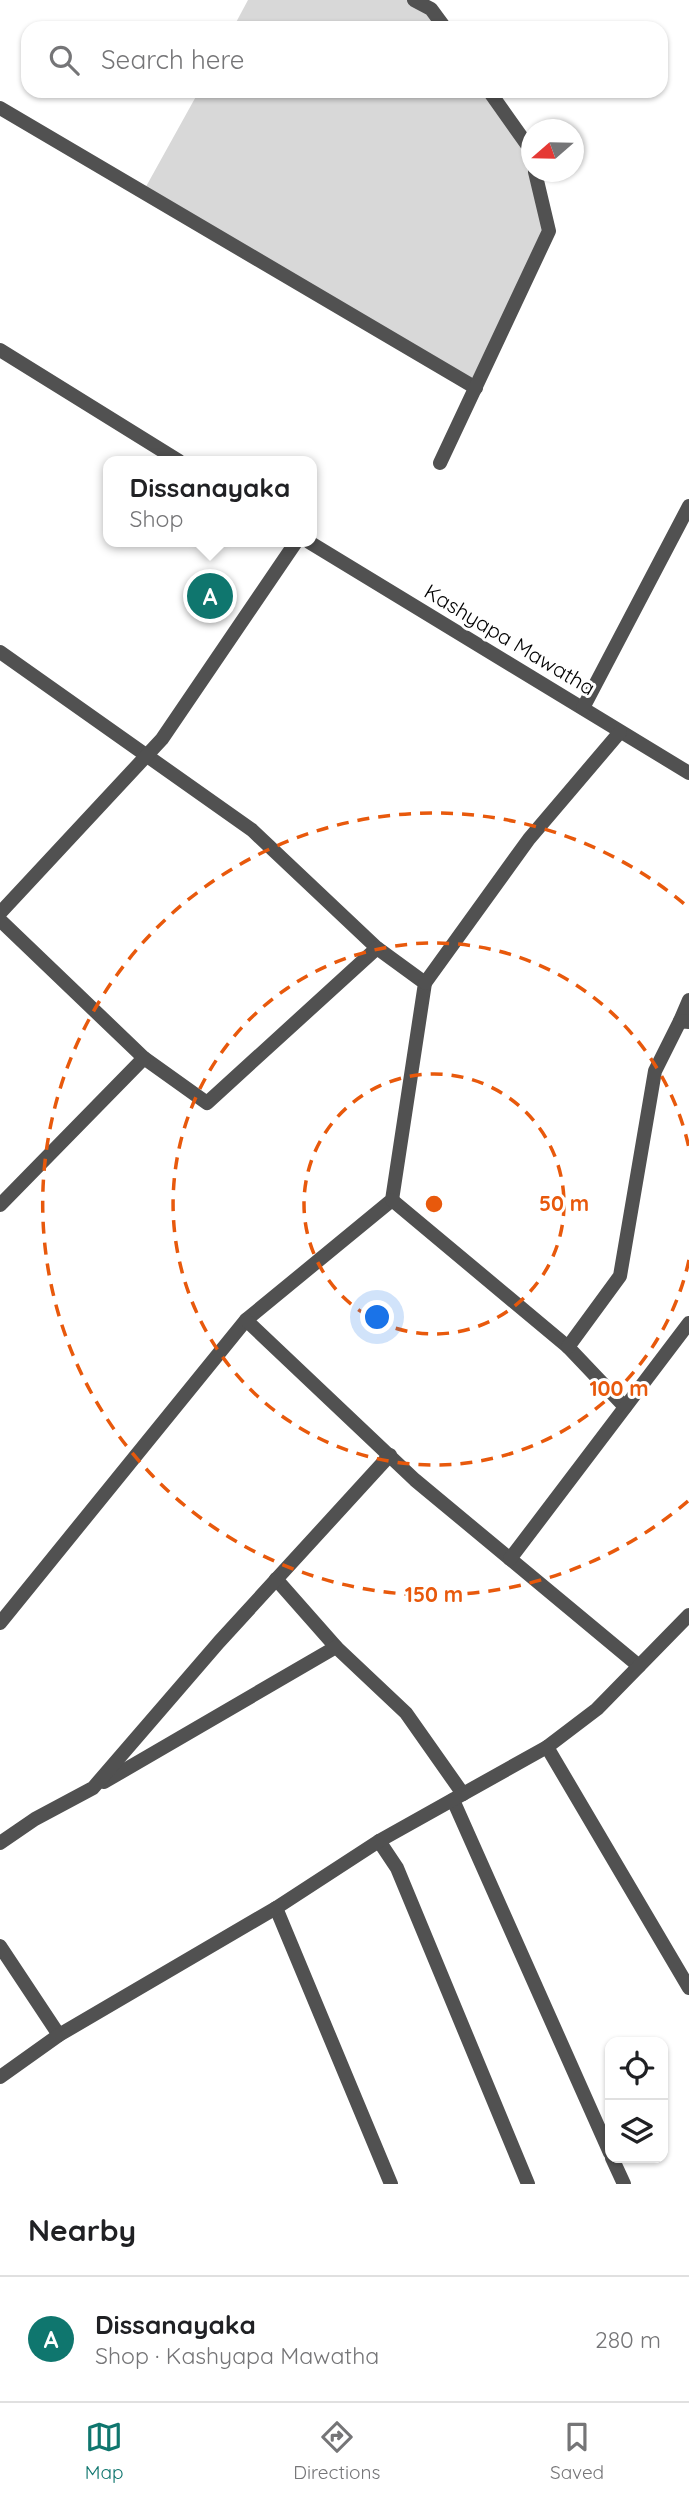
<!DOCTYPE html>
<meta charset="utf-8">
<style>
body{margin:0;font-family:Quicksand,sans-serif;background:#f6f6f6;color:#202124}
.controls{position:absolute;right:21px;bottom:21px;display:grid;overflow:hidden;border-radius:14px;box-shadow:0 2px 5px #0004}
.controls button{width:63px;height:63px;display:grid;place-items:center;padding:0;border:0;border-bottom:2px solid #e0e0e0;background:#fff;color:#202124;font:35px sans-serif}
.compass{position:absolute;left:521px;top:119px;width:63px;height:63px;border-radius:50%;background:#fff;box-shadow:0 2px 5px #0004;rotate:250deg}
.you{position:absolute;left:378px;top:1318px;width:24px;height:24px;margin:-18px;border:5px solid #fff;border-radius:50%;background:#1a73e8;box-shadow:0 0 0 10px #1a73e833}
.badge{display:grid;place-items:center;width:46px;height:46px;border-radius:50%;background:#0f766e;color:#fff;font-size:23px;font-weight:700}
.pin{position:absolute;translate:-50% -50%;border:4px solid #fff;box-shadow:0 2px 7px #0006}
.popup{position:absolute;left:103px;top:456px;width:214px;height:91px;box-sizing:border-box;display:grid;place-content:center;border-radius:14px;background:#fff;filter:drop-shadow(0 2px 5px #0005);font-size:23px;white-space:nowrap;color:#757577}
.popup b{font-size:26px;color:#202124}
.popup::after{content:'';position:absolute;left:50%;top:100%;margin-left:-14px;border:14px solid transparent;border-top-color:#fff}
.list{margin:0;padding:0;list-style:none}
h2{display:flex;justify-content:space-between;align-items:center;height:91px;margin:0;padding:0 28px;font-size:30px}
h2 small{font-size:23px;font-weight:400;color:#757577}
.list li{display:grid;grid-template-columns:46px 1fr auto;gap:21px;align-items:center;box-sizing:border-box;height:126px;padding:0 28px;border-top:2px solid #e0e0e0}
.list b{display:block;font-size:26px;white-space:nowrap}
.list p{margin:0;font-size:23px;white-space:nowrap;color:#757577}
.list em{font-size:23px;font-style:normal;color:#757577}
.icon{flex:none;width:38px;height:38px;fill:none;stroke:currentColor;stroke-width:2;stroke-linecap:round;stroke-linejoin:round}
.map{position:relative;flex:none;width:689px;height:2184px;overflow:hidden}
.search{position:absolute;background:#fff;box-shadow:0 2px 5px #0004;left:21px;right:21px;top:21px;height:77px;display:flex;align-items:center;gap:18px;box-sizing:border-box;padding:0 24px;border-radius:21px;color:#757577;font-size:26px}
.sheet{height:217px;background:#fff}
nav{display:flex;justify-content:space-around;align-items:center;box-sizing:border-box;height:98px;border-top:2px solid #e0e0e0;background:#fff;font-size:19px;color:#757577}
nav a{display:grid;justify-items:center;gap:4px}
nav .on{color:#0f766e}
.map>svg:first-child{display:block}
</style>
<div class="map">
<svg width="689" height="2184" viewBox="0 0 689 2184">
<rect width="100%" height="100%" fill="#fff"/>
<g fill="#d8d8d8">
<path d="M248 0H414L445 28H233Z"/>
<path d="M199 91H489L531 159 532 172 549 231 476 388 143 192Z"/>
</g>
<g fill="none" stroke-linecap="round" stroke-linejoin="round">
<g stroke="#515151" stroke-width="14">
<path d="M414 0 431 9 445 28"/>
<path d="M489 91 528 146 532 159"/>
<path d="M0 108 476 388"/>
<path d="M0 350 179 461"/>
<path d="M440 463 549 231 535 172"/>
<path d="M309 542 689 773"/>
<path d="M0 652 252 830 377 948 425 983 392 1200 246 1320 0 1623"/>
<path d="M583 708 689 506"/>
<path d="M0 913 162 739 296 542"/>
<path d="M0 920 144 1058 207 1103 377 948"/>
<path d="M425 983 529 839 620 732"/>
<path d="M680 1021 689 1000"/>
<path d="M392 1200 568 1347 625 1407"/>
<path d="M0 1205 144 1058"/>
<path d="M246 1320 415 1480 639 1666"/>
<path d="M568 1347 620 1276 655 1071 680 1021 689 1022"/>
<path d="M510 1559 689 1323"/>
<path d="M276 1579 336 1647"/>
<path d="M547 1747 689 1988"/>
<path d="M104 1782 336 1647 406 1713 463 1794"/>
<path d="M453 1800 610 2153"/>
<path d="M379 1841 397 1868 528 2184"/>
<path d="M0 1843 35 1819 93 1788 219 1642 390 1455"/>
<path d="M276 1908 391 2184"/>
<path d="M0 1946 59 2035"/>
<path d="M0 2077 59 2035 276 1908 379 1841 547 1747 597 1709 689 1615"/>
<path d="M612 2158 624 2184"/>
</g>
</g>
<g fill="none" stroke="#e8590c" stroke-width="3.5" stroke-dasharray="12 9">
<circle cx="434" cy="1204" r="130"/>
<path d="M689 1260A261 261 0 1 1 689 1148"/>
<path d="M688 1501A391 391 0 1 1 688 907"/>
</g>
<g text-anchor="middle" dominant-baseline="central" stroke-width="6" stroke-linejoin="round" paint-order="stroke">
<g font-size="21" fill="#000" stroke="#fff">
<text transform="translate(510 639) rotate(31)">Kashyapa Mawatha</text>
</g>
</g>
<circle cx="434" cy="1204" r="10" fill="#e8590c" stroke="#fff" stroke-width="3.5"/>
<g font-size="21" text-anchor="middle" font-weight="bold" fill="#e8590c" stroke="#fff" stroke-width="6" stroke-linejoin="round" paint-order="stroke">
<text x="564" y="1211">50 m</text>
<text x="619" y="1396">100 m</text>
<text x="434" y="1602">150 m</text>
</g>
</svg>
<div class="controls">
<button><svg class="icon" aria-label="locate" viewBox="0 0 24 24"><circle cx="12" cy="12" r="6"/><path d="M12 2v4M12 18v4M2 12h4M18 12h4"/></svg></button>
<button><svg class="icon" aria-label="layers" viewBox="0 0 24 24"><path d="M12 4l9 5-9 5-9-5zM3 14l9 5 9-5"/></svg></button>
</div>
<svg class="compass" viewBox="-18 -18 36 36"><path d="M0-13l5 13h-10z" fill="#e53935"/><path d="M0 13l5-13h-10z" fill="#757577"/></svg>
<div class="you"></div>
<div class="pin badge" style="left:210px;top:596px">A</div>
<div class="popup"><b>Dissanayaka</b>Shop</div>
<div class="search"><svg class="icon" aria-label="search" viewBox="0 0 24 24"><circle cx="10" cy="10" r="6"/><path d="M15 15l6 6"/></svg>Search here</div>
</div>
<section class="sheet">
<h2>Nearby<small></small></h2>
<ul class="list">
<li><span class="badge">A</span><div><b>Dissanayaka</b><p>Shop · Kashyapa Mawatha</p></div><em>280 m</em></li>
</ul>
</section>
<nav>
<a class="on"><svg class="icon" aria-label="map" viewBox="0 0 24 24"><path d="M3 6l6-2 6 2 6-2v14l-6 2-6-2-6 2zM9 4v14M15 6v14"/></svg>Map</a>
<a><svg class="icon" aria-label="directions" viewBox="0 0 24 24"><path d="M12 3l9 9-9 9-9-9zM9 14v-3h6M13 9l2 2-2 2"/></svg>Directions</a>
<a><svg class="icon" aria-label="saved" viewBox="0 0 24 24"><path d="M7 4h10v16l-5-4-5 4z"/></svg>Saved</a>
</nav>
